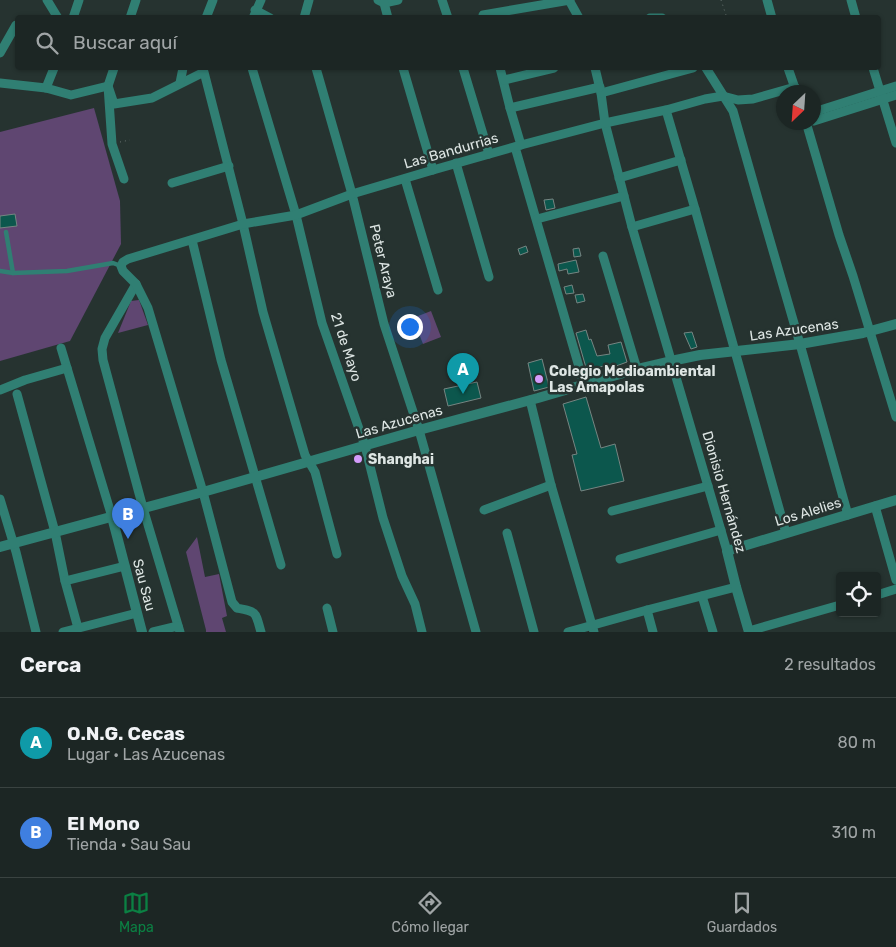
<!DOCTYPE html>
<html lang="es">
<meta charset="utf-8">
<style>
body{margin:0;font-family:Rubik,sans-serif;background:#293231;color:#f1f3f6}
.controls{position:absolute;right:15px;bottom:15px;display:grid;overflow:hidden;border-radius:5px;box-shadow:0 1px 4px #0004}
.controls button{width:45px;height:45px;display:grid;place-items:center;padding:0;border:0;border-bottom:1px solid #3a4341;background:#1c2624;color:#f1f3f6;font:25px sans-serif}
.compass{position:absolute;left:776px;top:85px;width:45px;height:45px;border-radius:50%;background:#1c2624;box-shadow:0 1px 4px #0004;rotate:205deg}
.you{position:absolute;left:409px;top:326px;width:18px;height:18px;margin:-12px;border:4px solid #fff;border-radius:50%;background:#1a73e8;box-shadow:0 0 0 8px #1a73e833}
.badge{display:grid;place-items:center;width:32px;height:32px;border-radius:50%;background:#0b8043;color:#fff;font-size:16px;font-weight:700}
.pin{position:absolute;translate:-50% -41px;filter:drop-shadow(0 1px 2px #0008)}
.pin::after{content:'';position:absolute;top:26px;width:18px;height:15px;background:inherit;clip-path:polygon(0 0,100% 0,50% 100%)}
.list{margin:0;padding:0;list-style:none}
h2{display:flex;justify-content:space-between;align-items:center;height:65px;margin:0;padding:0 20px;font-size:21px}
h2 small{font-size:16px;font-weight:400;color:#a0a5a6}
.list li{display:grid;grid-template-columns:32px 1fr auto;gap:15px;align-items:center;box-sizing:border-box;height:90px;padding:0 20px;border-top:1px solid #3a4341}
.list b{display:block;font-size:19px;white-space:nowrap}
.list p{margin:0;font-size:16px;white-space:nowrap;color:#a0a5a6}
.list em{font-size:16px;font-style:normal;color:#a0a5a6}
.icon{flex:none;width:28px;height:28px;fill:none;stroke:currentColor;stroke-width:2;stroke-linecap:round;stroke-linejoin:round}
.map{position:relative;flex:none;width:896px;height:632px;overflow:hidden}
.search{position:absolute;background:#1c2624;box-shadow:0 1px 4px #0004;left:15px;right:15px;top:15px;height:55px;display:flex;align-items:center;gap:12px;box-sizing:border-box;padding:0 18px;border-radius:5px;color:#a0a5a6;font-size:19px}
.sheet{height:245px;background:#1c2624}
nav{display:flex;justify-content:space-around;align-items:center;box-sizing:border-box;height:70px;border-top:1px solid #3a4341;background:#1c2624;font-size:14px;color:#a0a5a6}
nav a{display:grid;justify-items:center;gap:2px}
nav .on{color:#0b8043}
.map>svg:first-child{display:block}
</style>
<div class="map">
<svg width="896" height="632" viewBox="0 0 896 632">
<rect width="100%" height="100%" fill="#263330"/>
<g fill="#5f4671">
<path d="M94 108 120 201 121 244 70 341 0 361V132Z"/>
<path d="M139 300 148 325 118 333 131 301Z"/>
<path d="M431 311 441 337 423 344 413 318Z"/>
<path d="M197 537 205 577 219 574 227 616 222 618 226 632H206V630L186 552Z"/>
</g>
<g fill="#0c574d" stroke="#768582">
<path d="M553 199 555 208 546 210 544 200Z"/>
<path d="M15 214 17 226 0 228V216Z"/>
<path d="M526 246 528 252 520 255 518 249Z"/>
<path d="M579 248 581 256 574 257 573 249Z"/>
<path d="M576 260 579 272 568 274 567 269 559 271 558 264Z"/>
<path d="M572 285 574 293 566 294 564 287Z"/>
<path d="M583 294 585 301 577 303 575 295Z"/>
<path d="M586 330 589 340 591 339 597 356 610 354 608 345 621 342 627 362 608 369 607 365 587 371 576 333Z"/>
<path d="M692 332 697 347 691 349 684 333Z"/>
<path d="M542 359 549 387 534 391 528 363Z"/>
<path d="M477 382 481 398 448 406 444 389Z"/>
<path d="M586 397 601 448 615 444 624 481 581 491 572 455 577 454 563 404Z"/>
</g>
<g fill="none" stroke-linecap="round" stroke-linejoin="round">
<g stroke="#66726f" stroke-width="1" stroke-dasharray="1 4" stroke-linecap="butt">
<path d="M721 0 727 18"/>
<path d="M120 142 130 140"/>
</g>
<g stroke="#307f73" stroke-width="4.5">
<path d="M6 232 13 273"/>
<path d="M0 271 13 273 67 271 113 263 121 266"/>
</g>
<g stroke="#307f73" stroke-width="9">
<path d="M47 0 58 18"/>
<path d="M378 0 384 3 398 0"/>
<path d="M442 0 448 18"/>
<path d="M569 0 579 18"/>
<path d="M767 0 772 18"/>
<path d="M851 0 856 18"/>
<path d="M384 3 388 18"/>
<path d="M255 10 270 18"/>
<path d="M483 15 570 0"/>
<path d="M73 18 79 0"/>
<path d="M130 18 136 0"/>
<path d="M206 18 213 0"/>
<path d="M253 18 261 0"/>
<path d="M304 18 309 0"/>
<path d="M650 18H662"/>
<path d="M0 53 16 25"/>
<path d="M114 68 108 86 112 144 124 179"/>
<path d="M252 68 296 215 322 323 365 446 383 518 402 576 415 604 422 632"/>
<path d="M316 68 352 194 384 324 419 430 476 632"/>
<path d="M403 68 433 170"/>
<path d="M463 68 489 154"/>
<path d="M500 68 510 108 521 145"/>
<path d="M595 68 601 93 605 123 632 227 727 551"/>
<path d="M706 68 733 111 758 199 800 344 848 515"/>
<path d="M788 68 796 91"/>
<path d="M873 68 896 143"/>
<path d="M504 80 554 68"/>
<path d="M0 83 46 88 71 95 108 86 114 104 152 98 204 72 243 224 263 312 305 455 315 472 337 554"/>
<path d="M180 83 183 68"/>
<path d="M46 88 54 68"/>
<path d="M601 93 693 68"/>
<path d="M510 108 600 87"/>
<path d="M666 110 695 209 786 533"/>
<path d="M814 112 896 86"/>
<path d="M814 121 896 95"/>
<path d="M806 122 839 235 853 276 896 417"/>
<path d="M515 147 584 384"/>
<path d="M456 163 489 277"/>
<path d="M619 178 681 160"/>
<path d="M405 179 438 290"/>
<path d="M172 183 229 166"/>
<path d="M537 219 624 196"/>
<path d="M632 227 695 209"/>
<path d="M192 240 221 360 281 565"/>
<path d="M603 256 637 369"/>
<path d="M136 284 105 338 102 349 103 360 143 508 180 632"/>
<path d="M61 348 112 517"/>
<path d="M0 390 25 380 67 368"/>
<path d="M17 394 55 532 65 581 78 628"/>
<path d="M530 400 551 485 594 632"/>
<path d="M0 499 16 552 36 632"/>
<path d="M875 506 896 580"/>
<path d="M484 510 551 485"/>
<path d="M612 511 708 486"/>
<path d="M507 533 534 632"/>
<path d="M620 559 721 530"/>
<path d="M65 581 125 566"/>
<path d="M877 595 896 589"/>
<path d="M702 596 713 632"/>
<path d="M327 608 333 632"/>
<path d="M647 610 653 632"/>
<path d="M749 631 840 605"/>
<path d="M63 632 137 613"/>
<path d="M153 632 178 626"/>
<path d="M261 632C255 611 257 612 237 608L232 602 203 492 148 308 136 284 123 271 121 266 123 262 128 259 243 224 296 215 352 194 433 170 521 145 605 123 666 110 705 99 723 96 738 100 753 99 795 87"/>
<path d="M568 632 647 610 736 587"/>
</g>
<g stroke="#307f73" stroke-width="10">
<path d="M112 517 142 632"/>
<path d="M0 547 203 492 419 430 538 398 637 369 671 361 700 355 800 344 834 338 863 333 896 324"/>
<path d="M749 632 736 587 727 551 896 500"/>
</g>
</g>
<g fill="#d49cfb" stroke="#263330" stroke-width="2">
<circle cx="539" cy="379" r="5"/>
<circle cx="358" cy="459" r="5"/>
</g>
<g text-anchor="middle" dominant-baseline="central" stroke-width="5" stroke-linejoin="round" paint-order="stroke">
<g font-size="14" fill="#dee6e4" stroke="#263330">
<text transform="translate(451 151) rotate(-16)">Las Bandurrias</text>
<text transform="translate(383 261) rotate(76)">Peter Araya</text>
<text transform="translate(794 330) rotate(-8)">Las Azucenas</text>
<text transform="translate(346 347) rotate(72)">21 de Mayo</text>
<text transform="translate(399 422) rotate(-16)">Las Azucenas</text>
<text transform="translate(724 492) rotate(74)">Dionisio Hernández</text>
<text transform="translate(808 512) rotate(-17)">Los Alelies</text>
<text transform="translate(144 585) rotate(75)">Sau Sau</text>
</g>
<g font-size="14" font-weight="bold" fill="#dee6e4" stroke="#263330" text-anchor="start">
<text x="549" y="371">Colegio Medioambiental<tspan x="549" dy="16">Las Amapolas</tspan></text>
<text x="368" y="459">Shanghai</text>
</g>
</g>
</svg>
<div class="controls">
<button><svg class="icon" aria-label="locate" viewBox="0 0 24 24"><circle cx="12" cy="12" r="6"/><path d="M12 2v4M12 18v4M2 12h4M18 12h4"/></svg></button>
</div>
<svg class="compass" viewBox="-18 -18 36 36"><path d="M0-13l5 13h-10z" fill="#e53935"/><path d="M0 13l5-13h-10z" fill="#a0a5a6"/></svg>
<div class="you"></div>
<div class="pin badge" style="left:463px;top:394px;background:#0f9aa8">A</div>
<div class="pin badge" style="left:128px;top:539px;background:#3f7fe0">B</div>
<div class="search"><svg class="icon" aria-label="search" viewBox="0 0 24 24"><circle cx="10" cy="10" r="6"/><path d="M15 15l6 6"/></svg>Buscar aquí</div>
</div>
<section class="sheet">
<h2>Cerca<small>2 resultados</small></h2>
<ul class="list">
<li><span class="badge" style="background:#0f9aa8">A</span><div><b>O.N.G. Cecas</b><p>Lugar · Las Azucenas</p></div><em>80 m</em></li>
<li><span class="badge" style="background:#3f7fe0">B</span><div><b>El Mono</b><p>Tienda · Sau Sau</p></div><em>310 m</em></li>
</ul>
</section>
<nav>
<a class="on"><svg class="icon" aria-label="map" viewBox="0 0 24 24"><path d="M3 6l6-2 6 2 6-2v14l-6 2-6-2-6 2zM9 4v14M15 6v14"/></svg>Mapa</a>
<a><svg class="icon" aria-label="directions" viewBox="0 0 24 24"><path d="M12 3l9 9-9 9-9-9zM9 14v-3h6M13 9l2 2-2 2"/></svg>Cómo llegar</a>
<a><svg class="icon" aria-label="saved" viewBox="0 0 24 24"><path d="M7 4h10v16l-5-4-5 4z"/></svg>Guardados</a>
</nav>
